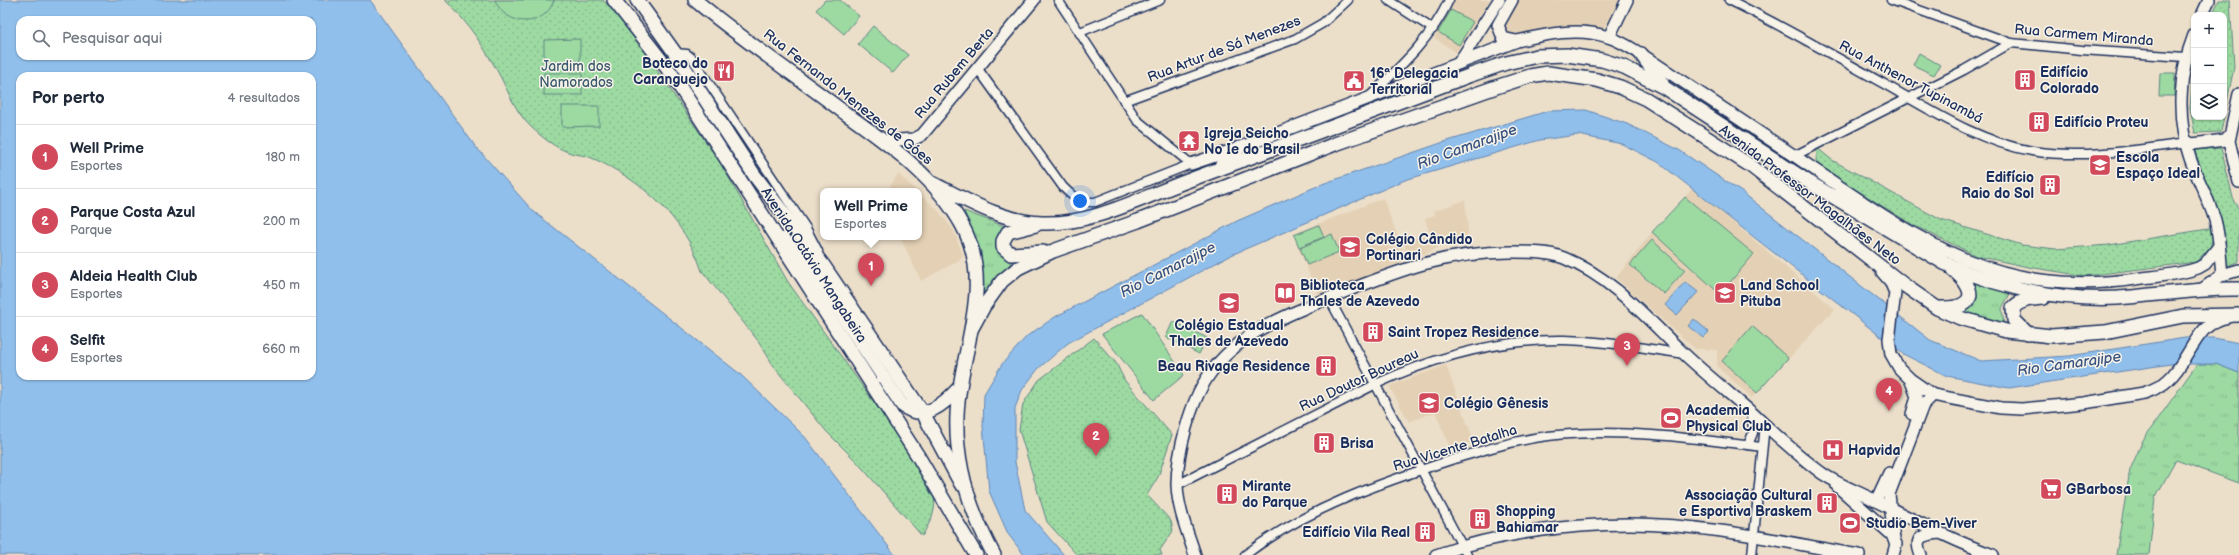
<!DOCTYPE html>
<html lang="pt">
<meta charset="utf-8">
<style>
body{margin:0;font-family:"Balsamiq Sans",sans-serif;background:#f2f2f3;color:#1f2937}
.controls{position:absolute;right:12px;top:12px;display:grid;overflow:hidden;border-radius:8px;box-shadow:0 1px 3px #0004}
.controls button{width:36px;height:36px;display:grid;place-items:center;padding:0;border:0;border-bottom:1px solid #e0e1e3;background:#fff;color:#1f2937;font:20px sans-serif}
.you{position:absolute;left:1080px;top:201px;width:14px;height:14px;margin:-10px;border:3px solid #fff;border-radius:50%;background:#1a73e8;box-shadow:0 0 0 6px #1a73e833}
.badge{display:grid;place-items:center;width:26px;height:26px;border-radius:50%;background:#d1495b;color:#fff;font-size:13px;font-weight:700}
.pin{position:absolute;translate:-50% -33px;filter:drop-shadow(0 1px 2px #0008)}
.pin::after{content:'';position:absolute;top:21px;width:14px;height:12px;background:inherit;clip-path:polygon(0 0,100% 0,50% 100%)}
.popup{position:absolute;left:820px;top:188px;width:102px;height:52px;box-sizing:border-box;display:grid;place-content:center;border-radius:8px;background:#fff;filter:drop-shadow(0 1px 3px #0005);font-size:13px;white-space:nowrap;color:#747a83}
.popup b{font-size:15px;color:#1f2937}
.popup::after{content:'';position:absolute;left:50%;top:100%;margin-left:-8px;border:8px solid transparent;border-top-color:#fff}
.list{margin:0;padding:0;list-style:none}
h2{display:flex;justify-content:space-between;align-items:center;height:52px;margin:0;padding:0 16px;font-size:17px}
h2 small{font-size:13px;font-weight:400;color:#747a83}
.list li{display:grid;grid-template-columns:26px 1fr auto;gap:12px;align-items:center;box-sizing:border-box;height:64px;padding:0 16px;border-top:1px solid #e0e1e3}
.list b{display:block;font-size:15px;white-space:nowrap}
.list p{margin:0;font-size:13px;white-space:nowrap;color:#747a83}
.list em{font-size:13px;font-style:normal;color:#747a83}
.icon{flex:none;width:22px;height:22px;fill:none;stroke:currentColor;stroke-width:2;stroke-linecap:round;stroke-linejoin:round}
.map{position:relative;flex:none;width:2239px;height:555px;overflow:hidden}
.search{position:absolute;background:#fff;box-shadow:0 1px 3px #0004;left:16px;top:16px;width:300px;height:44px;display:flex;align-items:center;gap:10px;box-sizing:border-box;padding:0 14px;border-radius:12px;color:#747a83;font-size:15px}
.panel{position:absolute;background:#fff;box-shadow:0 1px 3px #0004;left:16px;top:72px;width:300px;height:308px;border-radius:12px}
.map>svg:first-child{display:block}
</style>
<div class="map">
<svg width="2239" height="555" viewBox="0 0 2239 555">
<defs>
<pattern id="grass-tufts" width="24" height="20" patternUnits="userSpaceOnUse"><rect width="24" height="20" fill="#9ddaa2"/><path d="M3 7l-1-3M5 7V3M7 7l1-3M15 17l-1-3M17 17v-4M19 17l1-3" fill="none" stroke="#87bb8e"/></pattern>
<pattern id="park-dots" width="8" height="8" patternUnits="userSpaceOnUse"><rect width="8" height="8" fill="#9ddaa2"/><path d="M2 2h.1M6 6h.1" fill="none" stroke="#87bb8e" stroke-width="1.8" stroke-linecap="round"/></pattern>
</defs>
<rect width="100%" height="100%" fill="#ecdfca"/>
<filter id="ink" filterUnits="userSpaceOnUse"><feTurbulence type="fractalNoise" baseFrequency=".025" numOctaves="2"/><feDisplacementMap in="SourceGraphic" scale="8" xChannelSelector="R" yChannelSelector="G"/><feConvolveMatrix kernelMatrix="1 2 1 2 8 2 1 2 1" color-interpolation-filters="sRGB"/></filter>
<g filter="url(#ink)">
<g fill="#e4d1b5">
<path d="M1455 0H1490L1456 52 1434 38Z"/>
<path d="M1518 0H1619L1604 28 1597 32 1559 26 1513 36 1504 32V21Z"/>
<path d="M898 174 917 191H887Z"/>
<path d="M1693 188 1835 309 1752 398 1717 367V350L1695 349 1616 278 1652 232Z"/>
<path d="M919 193 937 209 954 231 963 255 960 260 921 281 900 237H919Z"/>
<path d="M1383 198 1407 260 1318 296 1293 234Z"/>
<path d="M1465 200 1469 239 1437 244 1438 248 1409 260 1403 242 1429 233 1425 218 1435 215 1434 211Z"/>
<path d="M1446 365 1474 441 1451 450 1435 412 1409 422 1389 386Z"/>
</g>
<g fill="url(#grass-tufts)" stroke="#5c8480">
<path d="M964 211 1004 226C994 241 996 253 1011 263L983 297 981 251Z"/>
<path d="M1973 282 2011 292 2002 308 2004 325 1962 313 1974 303Z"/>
<path d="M2197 364H2216L2239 373V483L2176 460 2155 498 2149 555H2116L2130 470 2143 440Z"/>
</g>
<g fill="url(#park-dots)" stroke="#5c8480">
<path d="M445 0H603L622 19 721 164 788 282 926 475C939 502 937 511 922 536L857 462 826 431 775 368 759 342 702 271C685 219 642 180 592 158 585 155 578 155 571 153 555 148 543 138 531 127 515 111 510 95 500 76 485 48 467 21 445 0Z"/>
<path d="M2219 0H2230L2234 67 2221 132 2195 133 2190 109 2194 57V117H2224V15H2212Z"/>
<path d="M1817 148 1832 160 1941 220 2022 245 2056 249 2109 245 2214 228V236L2210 247 2196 262 2085 276 2028 267 1977 256 1913 225 1822 169 1816 161Z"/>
<path d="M2221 148 2234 202 2239 209V261L2227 266 2221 222 2194 149Z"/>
<path d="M1094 338 1116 363 1125 381 1172 435 1158 477 1147 495 1171 521 1173 531 1160 550 1162 555H1077L1047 522 1019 430 1023 404 1039 380Z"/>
</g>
<g fill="#9ddaa2" stroke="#5c8480">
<path d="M495 0H554C545 29 505 27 495 0Z"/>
<path d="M825 0H840L859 16 844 34 816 10Z"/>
<path d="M1451 10 1473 22 1459 45 1438 32Z"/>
<path d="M873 26 908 55 893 73 858 44Z"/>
<path d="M580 39V61H544V40Z"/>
<path d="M1919 53 1940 65 1934 75 1913 65Z"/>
<rect x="544" y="73" width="38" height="22"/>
<path d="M2160 73H2175L2174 96H2159Z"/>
<path d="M562 106H599V126L562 127Z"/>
<path d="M1685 197 1754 254 1720 294 1652 232Z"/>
<path d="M1319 225 1324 237 1299 247 1294 235Z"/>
<path d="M1332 234 1339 252 1307 265 1300 248Z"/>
<path d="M1652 240 1685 270 1664 294 1630 265Z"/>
<path d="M1142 313 1184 375 1154 400 1102 334Z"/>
<path d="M1173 321 1207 338 1199 354 1166 337Z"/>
<path d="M1752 326 1788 358 1757 393 1722 361Z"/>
</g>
<g fill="#90bfeb" stroke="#6185b3" fill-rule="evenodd">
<path d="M0 0H370L475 146 533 211 740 374 805 437 895 555H0ZM20 20H312V56H20ZM20 76H312V376H20Z"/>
<path d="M1586 110 1627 124 1679 150 1743 193 1930 340 1981 361 2069 356 2185 338H2214L2239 343V373L2216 364H2171L2009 388 1947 376 1903 354 1658 162 1622 144 1578 135 1540 140 1405 180 1229 256 1068 343 1038 369 1022 390 1015 408V462L1025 510 1064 555H1024L1008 534 989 491 983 426 984 394 1002 364 1027 336 1055 317 1237 221 1322 184 1441 143 1548 111Z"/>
<path d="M1685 282 1698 292 1677 315 1665 305Z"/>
<path d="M1694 319 1709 332 1703 338 1688 326Z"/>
</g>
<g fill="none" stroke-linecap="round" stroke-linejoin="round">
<g stroke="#1b2f5e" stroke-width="11">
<g id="street">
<path d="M1058 0 1137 120 1191 164"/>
<path d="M1388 0 1433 29"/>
<path d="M1729 0C1783 26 1834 56 1886 85 1932 111 1979 142 2032 151 2083 159 2135 150 2186 143"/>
<path d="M1891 0 2011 43 2082 50 2185 57"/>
<path d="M1080 32 1160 0"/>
<path d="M675 53 687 54 692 58 806 228 818 251"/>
<path d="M978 69 1063 187C1073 197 1080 203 1095 202L1191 164"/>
<path d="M1370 96C1400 67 1431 39 1449 0"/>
<path d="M1124 101 1295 39 1323 23 1348 0"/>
<path d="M1794 156 1964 70 2011 43"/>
<path d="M1329 298 1467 555"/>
<path d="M1748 445 1753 433 1752 413"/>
<path d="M1177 485 1376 384C1435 357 1499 339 1564 340 1604 341 1644 348 1684 354"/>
<path d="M1245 555C1305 509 1383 482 1454 459 1485 450 1515 440 1548 436 1619 428 1692 438 1762 447"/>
<path d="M1752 555 1765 424"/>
</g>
</g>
<g stroke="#1b2f5e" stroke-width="14">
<g id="secondary">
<path d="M1512 0 1498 25 1503 38 1516 41"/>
<path d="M2202 15 2209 0"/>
<path d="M2194 35C2179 73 2176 118 2190 158 2197 179 2209 199 2215 220 2220 238 2220 257 2222 275"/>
<path d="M1609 37 1627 0"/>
<path d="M1458 64 1499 0"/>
<path d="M2239 94 2229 141 2239 182"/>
<path d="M2185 140 2192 144 2225 140 2230 135"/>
<path d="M883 141 914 139 922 135 1034 0"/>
<path d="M1191 164 1239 148 1517 41C1546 34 1579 27 1608 37 1619 40 1631 48 1641 54 1695 90 1749 125 1802 161 1914 237 1994 299 2136 279 2157 276 2178 275 2198 268L2205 264 2219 246"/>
<path d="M1882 272 1890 281 1895 293 1889 339 1891 354 1899 368 1910 379 1933 395 2001 408 2022 409 2084 403 2144 393C2153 390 2161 387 2168 380 2191 360 2194 323 2228 317"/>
<path d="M2201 290 2222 275 2239 270"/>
<path d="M1911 381 1917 397 1912 414"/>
<path d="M1837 486 1892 535 1896 544 1893 555"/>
<path d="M1876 501 1889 473"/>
<path d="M1894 540 1889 494 1923 405 1933 395"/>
<path d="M1195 555C1188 533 1178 510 1177 485 1177 453 1190 402 1209 375 1239 331 1292 313 1339 294 1400 270 1448 251 1515 252 1531 252 1549 252 1564 258 1611 277 1645 316 1680 350 1703 372 1728 392 1751 412 1774 433 1798 456 1823 474 1838 484 1856 491 1872 499 1912 519 1951 540 1993 555"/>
<path d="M1436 555C1496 534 1567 524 1630 524 1707 524 1783 542 1859 555"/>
<path d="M1921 555C1913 536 1923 535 1940 533"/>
</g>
</g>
<g stroke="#1b2f5e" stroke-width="16">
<g id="primary">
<path d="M614 0 671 73 918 456 976 555"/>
<path d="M637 0 675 53 755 176 823 265 923 413 961 484"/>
<path d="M695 0C743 40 795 75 845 113 888 144 936 177 962 225 996 286 959 352 957 415 955 464 971 513 994 555"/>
<path d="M1641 54 1662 83"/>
<path d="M1221 166 1239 148"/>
<path d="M932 183C966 200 1003 222 1042 223 1092 225 1141 198 1187 181 1282 146 1376 110 1471 75L1506 63 1537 56 1567 55 1602 60 1624 67 1665 88 1807 181 1944 263C1998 287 2058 301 2118 298 2158 295 2198 288 2239 289"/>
<path d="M1840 194 1861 202"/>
<path d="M1036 225 1008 232 1003 241V247L1011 254 1043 252"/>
<path d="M784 239 812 270 902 405C924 423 944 404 960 387"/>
<path d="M1991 270 2013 281"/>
<path d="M1941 308C1976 309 1978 290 1953 270"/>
<path d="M972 328 984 306 1002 281 1018 268 1053 251 1138 221 1335 144 1496 87 1530 76 1548 73 1597 80 1620 87 1646 99 1751 166 1904 285 1937 308 1960 318 2006 331 2051 336 2105 332 2183 316 2239 315"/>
<path d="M2028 334 2014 320 2013 308C2021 299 2032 299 2043 298"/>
</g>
</g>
<use href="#street" stroke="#f7f3e8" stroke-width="8"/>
<use href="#secondary" stroke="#f7f3e8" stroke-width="11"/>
<use href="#primary" stroke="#f7f3e8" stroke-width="13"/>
</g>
</g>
<defs>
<g id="restaurant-square" transform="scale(1.15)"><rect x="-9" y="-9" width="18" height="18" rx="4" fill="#d1495b" stroke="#f7f3e8"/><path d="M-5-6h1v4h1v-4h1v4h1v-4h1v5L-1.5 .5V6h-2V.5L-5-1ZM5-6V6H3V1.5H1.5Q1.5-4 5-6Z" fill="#fff"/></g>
<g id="building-square" transform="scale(1.15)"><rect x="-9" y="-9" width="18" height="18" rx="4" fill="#d1495b" stroke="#f7f3e8"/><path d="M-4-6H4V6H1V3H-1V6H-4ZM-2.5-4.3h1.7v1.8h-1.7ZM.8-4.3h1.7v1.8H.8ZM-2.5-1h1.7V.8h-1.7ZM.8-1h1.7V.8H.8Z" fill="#fff"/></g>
<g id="civic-square" transform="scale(1.15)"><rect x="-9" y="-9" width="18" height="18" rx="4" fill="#d1495b" stroke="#f7f3e8"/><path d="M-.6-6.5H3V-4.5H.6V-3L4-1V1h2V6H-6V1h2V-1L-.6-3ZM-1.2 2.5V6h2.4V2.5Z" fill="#fff"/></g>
<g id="temple-square" transform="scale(1.15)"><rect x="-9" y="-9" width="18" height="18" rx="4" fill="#d1495b" stroke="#f7f3e8"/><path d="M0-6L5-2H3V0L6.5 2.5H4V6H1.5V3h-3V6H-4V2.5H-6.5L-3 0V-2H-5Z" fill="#fff"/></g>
<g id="school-square" transform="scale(1.15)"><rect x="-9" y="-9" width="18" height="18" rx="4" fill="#d1495b" stroke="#f7f3e8"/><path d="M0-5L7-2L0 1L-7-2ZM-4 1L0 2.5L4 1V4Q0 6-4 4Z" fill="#fff"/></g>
<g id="library-square" transform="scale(1.15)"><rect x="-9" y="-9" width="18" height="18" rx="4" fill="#d1495b" stroke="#f7f3e8"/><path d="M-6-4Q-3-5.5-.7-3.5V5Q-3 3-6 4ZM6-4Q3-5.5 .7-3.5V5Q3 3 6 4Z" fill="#fff"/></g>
<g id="stadium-square" transform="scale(1.15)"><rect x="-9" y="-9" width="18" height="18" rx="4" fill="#d1495b" stroke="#f7f3e8"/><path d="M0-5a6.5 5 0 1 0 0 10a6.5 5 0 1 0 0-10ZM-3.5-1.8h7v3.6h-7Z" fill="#fff"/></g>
<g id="hospital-square" transform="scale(1.15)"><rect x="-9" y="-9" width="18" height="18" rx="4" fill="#d1495b" stroke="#f7f3e8"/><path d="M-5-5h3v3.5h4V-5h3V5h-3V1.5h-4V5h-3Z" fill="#fff"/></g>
<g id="supermarket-square" transform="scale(1.15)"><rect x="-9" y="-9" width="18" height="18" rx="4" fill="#d1495b" stroke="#f7f3e8"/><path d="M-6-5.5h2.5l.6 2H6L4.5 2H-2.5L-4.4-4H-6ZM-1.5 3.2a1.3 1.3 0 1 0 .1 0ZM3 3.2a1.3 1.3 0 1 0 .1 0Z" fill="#fff"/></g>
</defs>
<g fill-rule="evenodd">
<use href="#restaurant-square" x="724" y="71"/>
<use href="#building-square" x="2025" y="80"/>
<use href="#civic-square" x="1354" y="81"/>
<use href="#building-square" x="2039" y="122"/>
<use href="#temple-square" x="1189" y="141"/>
<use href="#school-square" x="2100" y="165"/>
<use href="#building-square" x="2050" y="185"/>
<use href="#school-square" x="1350" y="247"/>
<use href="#library-square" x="1285" y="293"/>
<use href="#school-square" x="1725" y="293"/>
<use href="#school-square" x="1229" y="303"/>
<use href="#building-square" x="1373" y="332"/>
<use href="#building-square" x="1326" y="366"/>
<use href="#school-square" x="1429" y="403"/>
<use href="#stadium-square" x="1671" y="418"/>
<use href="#building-square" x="1324" y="443"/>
<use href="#hospital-square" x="1833" y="450"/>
<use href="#supermarket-square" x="2051" y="489"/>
<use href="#building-square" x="1227" y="494"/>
<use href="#building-square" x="1827" y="503"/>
<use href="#building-square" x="1480" y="519"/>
<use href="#stadium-square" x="1850" y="523"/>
<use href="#building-square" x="1425" y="532"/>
</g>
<g text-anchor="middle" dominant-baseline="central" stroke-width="3" stroke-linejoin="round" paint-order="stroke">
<g font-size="14" fill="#1b2f5e" stroke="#f7f3e8">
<text transform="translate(2084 35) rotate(5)">Rua Carmem Miranda</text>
<text transform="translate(1224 49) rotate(-21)">Rua Artur de Sá Menezes</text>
<text transform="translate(954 73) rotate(-50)">Rua Rubem Berta</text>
<text transform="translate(1911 82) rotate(28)">Rua Anthenor Tupinambá</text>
<text transform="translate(848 97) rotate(38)">Rua Fernando Menezes de Góes</text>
<text transform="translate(1810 195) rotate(37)">Avenida Professor Magalhães Neto</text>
<text transform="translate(814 265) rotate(57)">Avenida Octávio Mangabeira</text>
<text transform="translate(1359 380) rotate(-25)">Rua Doutor Boureau</text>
<text transform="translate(1455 448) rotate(-17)">Rua Vicente Batalha</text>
</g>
<g font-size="14" font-weight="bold" fill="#1b2f5e" stroke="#f7f3e8" text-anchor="start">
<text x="708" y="63" text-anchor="end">Boteco do<tspan x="708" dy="16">Caranguejo</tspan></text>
<text x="2040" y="72">Edifício<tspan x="2040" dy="16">Colorado</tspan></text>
<text x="1370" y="73">16ª Delegacia<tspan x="1370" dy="16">Territorial</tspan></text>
<text x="2054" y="122">Edifício Proteu</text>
<text x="1204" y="133">Igreja Seicho<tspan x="1204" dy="16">No Ie do Brasil</tspan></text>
<text x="2116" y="157">Escola<tspan x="2116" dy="16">Espaço Ideal</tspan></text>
<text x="2034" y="177" text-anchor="end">Edifício<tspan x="2034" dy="16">Raio do Sol</tspan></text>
<text x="1366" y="239">Colégio Cândido<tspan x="1366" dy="16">Portinari</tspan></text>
<text x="1300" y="285">Biblioteca<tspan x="1300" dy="16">Thales de Azevedo</tspan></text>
<text x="1740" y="285">Land School<tspan x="1740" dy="16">Pituba</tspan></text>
<text x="1229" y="325" text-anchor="middle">Colégio Estadual<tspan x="1229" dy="16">Thales de Azevedo</tspan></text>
<text x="1388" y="332">Saint Tropez Residence</text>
<text x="1310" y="366" text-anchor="end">Beau Rivage Residence</text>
<text x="1444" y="403">Colégio Gênesis</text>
<text x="1686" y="410">Academia<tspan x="1686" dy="16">Physical Club</tspan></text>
<text x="1340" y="443">Brisa</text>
<text x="1848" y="450">Hapvida</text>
<text x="1242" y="486">Mirante<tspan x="1242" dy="16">do Parque</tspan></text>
<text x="2066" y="489">GBarbosa</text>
<text x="1812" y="495" text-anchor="end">Associação Cultural<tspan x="1812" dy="16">e Esportiva Braskem</tspan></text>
<text x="1496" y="511">Shopping<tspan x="1496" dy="16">Bahiamar</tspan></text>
<text x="1866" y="523">Studio Bem-Viver</text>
<text x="1410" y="532" text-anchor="end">Edifício Vila Real</text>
</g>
<g font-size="14" fill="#3c5a6f" stroke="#f7f3e8">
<text x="576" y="66">Jardim dos<tspan x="576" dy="16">Namorados</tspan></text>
</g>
<g font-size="15" font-style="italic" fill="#385381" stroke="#f7f3e8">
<text transform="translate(1467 147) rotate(-20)">Rio Camarajipe</text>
<text transform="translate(1168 270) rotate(-27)">Rio Camarajipe</text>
<text transform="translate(2069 364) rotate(-8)">Rio Camarajipe</text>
</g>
</g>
</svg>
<div class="controls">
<button>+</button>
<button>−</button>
<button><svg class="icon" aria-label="layers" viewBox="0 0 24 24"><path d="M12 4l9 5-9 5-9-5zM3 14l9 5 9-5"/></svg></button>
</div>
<div class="you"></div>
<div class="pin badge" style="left:871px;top:286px">1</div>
<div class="popup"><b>Well Prime</b>Esportes</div>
<div class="pin badge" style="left:1096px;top:456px">2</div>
<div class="pin badge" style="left:1627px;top:366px">3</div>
<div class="pin badge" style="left:1889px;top:411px">4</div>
<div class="search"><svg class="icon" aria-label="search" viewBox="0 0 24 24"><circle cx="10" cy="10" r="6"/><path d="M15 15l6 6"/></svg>Pesquisar aqui</div>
<section class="panel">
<h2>Por perto<small>4 resultados</small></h2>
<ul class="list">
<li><span class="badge">1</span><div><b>Well Prime</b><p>Esportes</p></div><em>180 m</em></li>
<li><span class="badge">2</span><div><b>Parque Costa Azul</b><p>Parque</p></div><em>200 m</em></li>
<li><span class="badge">3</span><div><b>Aldeia Health Club</b><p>Esportes</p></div><em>450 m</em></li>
<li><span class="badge">4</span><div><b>Selfit</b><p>Esportes</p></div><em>660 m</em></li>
</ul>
</section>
</div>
